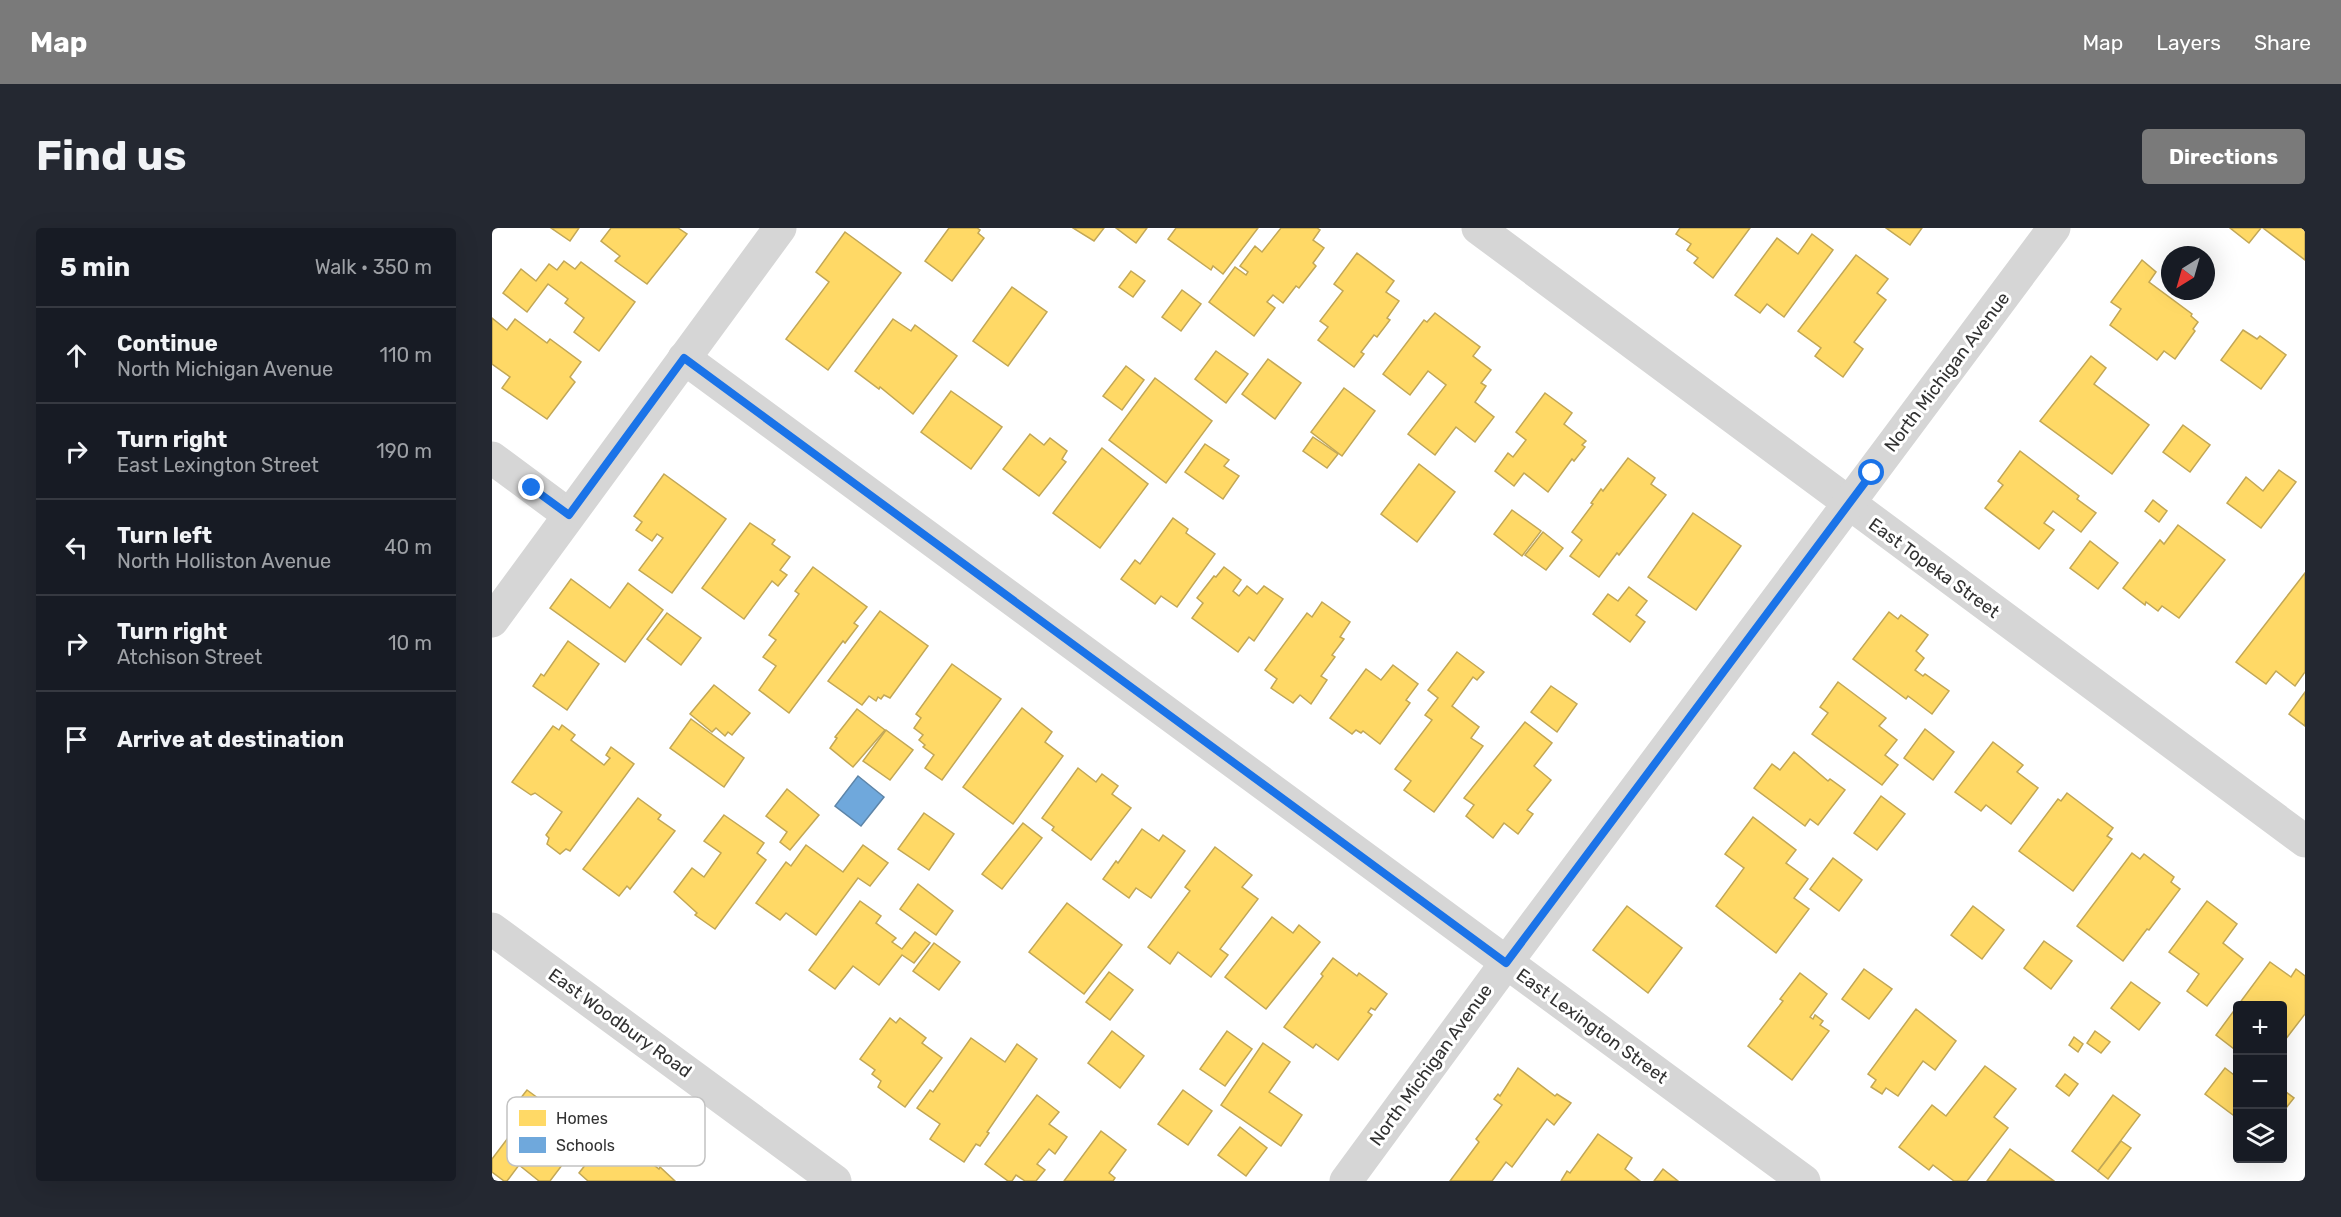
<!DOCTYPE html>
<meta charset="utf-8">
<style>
body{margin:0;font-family:Rubik,sans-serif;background:#242831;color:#f1f3f6}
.controls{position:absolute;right:18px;bottom:18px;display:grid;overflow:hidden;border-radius:6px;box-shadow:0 6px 24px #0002}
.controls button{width:54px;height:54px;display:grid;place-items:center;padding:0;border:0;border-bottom:2px solid #363941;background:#171b24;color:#f1f3f6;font:30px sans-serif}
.compass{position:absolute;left:1669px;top:18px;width:54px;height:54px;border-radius:50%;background:#171b24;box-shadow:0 6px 24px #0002;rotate:217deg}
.stop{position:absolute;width:18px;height:18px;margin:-14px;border:4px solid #1a73e8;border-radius:50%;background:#fff}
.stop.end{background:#1a73e8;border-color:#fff;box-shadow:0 2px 6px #0008}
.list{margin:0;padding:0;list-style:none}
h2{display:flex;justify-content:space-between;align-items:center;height:78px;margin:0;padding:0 24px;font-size:26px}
h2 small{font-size:20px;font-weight:400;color:#9ea1a6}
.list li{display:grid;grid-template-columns:39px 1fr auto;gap:18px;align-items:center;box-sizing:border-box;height:96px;padding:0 24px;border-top:2px solid #363941}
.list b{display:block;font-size:22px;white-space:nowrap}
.list p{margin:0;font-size:20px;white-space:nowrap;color:#9ea1a6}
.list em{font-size:20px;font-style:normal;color:#9ea1a6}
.icon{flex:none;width:33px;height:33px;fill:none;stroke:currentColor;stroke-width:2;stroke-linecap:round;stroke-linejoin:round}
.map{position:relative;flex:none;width:1813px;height:953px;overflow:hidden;border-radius:6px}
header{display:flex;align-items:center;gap:36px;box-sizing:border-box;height:84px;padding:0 30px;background:#7a7a7a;color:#fff}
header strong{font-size:28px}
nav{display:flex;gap:33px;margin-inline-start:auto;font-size:21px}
.intro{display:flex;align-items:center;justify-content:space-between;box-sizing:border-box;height:144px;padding:0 36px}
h1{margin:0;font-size:42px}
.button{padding:15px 27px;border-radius:6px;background:#7a7a7a;color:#fff;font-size:21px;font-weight:700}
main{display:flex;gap:36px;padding:0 36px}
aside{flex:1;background:#171b24;border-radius:6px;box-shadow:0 6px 24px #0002}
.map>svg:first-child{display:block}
</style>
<header>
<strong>Map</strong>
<nav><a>Map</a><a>Layers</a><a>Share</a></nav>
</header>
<div class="intro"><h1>Find us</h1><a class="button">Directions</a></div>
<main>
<aside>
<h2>5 min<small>Walk · 350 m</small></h2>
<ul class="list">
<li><svg class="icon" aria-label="ahead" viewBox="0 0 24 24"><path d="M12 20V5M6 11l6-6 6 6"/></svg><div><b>Continue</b><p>North Michigan Avenue</p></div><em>110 m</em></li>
<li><svg class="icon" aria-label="right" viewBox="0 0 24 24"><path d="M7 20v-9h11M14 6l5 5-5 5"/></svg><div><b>Turn right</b><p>East Lexington Street</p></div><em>190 m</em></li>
<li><svg class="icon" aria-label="left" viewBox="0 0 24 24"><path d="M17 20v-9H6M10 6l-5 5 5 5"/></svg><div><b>Turn left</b><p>North Holliston Avenue</p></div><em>40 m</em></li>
<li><svg class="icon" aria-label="right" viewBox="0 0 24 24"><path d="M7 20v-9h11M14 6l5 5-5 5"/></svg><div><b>Turn right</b><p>Atchison Street</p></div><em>10 m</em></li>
<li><svg class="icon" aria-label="arrive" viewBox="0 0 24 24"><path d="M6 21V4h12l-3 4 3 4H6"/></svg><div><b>Arrive at destination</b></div></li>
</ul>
</aside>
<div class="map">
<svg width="1813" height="953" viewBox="0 0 1813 953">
<rect width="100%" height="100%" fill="#fff"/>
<g fill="#ffd966" stroke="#c2a756" stroke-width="1.5">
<path d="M59 0H87L78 13Z"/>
<path d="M119 0H186L195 6 155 56 123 33 128 28 109 13Z"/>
<path d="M457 0H485L488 2 486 5 492 10 460 53 433 33Z"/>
<path d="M581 0H612L602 13Z"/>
<path d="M624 0H655L644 15Z"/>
<path d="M684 0H766L731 46 721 38 719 42 676 11Z"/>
<path d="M789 0H825L828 2 821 12 832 20 821 35 824 38 807 60 804 58 791 75 781 67 775 74 783 80 762 108 717 74 743 39 754 47 756 44 748 38 763 18 770 24Z"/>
<path d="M1188 0H1258L1221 50 1202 35 1206 30 1195 22 1199 16 1184 6Z"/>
<path d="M1394 0H1430L1418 17Z"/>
<path d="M1738 0H1769L1757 15Z"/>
<path d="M1771 0H1813V32Z"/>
<path d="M353 4 409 45 336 142 294 111 337 54 324 44Z"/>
<path d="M1320 6 1341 22 1292 89 1275 76 1268 85 1243 67 1285 10 1306 26Z"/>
<path d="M865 25 902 53 894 64 907 73 895 90 898 92 885 109 882 107 869 124 872 126 862 139 826 112 836 99 828 93 851 63 842 56Z"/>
<path d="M1364 27 1396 51 1385 65 1394 72 1362 114 1371 121 1351 149 1323 128 1329 120 1306 103Z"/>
<path d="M1650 32 1664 44 1657 54 1700 86 1699 88 1706 94 1701 101 1703 103 1683 131 1672 123 1665 132 1618 97 1629 81 1619 74Z"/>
<path d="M72 33 83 41 89 34 143 74 107 123 82 104 92 90 73 75 76 71 56 56 35 84 11 65 29 41 44 53 57 36 65 42Z"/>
<path d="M639 43 653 53 641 69 627 59Z"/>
<path d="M520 59 555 84 516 138 481 113Z"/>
<path d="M690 62 709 76 689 103 670 89Z"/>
<path d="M943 85 988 119 981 128 999 142 989 155 994 158 983 174 1002 189 983 214 964 199 943 227 916 206 954 157 936 143 918 167 891 146 932 92 935 94Z"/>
<path d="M0 90 15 102 23 91 55 115 58 111 89 134 78 149 83 154 55 191 10 160 18 149 0 136Z"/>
<path d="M401 91 419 103 423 97 465 128 421 186 388 159 387 161 363 143Z"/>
<path d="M1751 102 1765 111 1768 108 1794 127 1769 161 1729 132Z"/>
<path d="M724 123 756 146 734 175 703 151Z"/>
<path d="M1599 128 1614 140 1602 156 1657 197 1620 246 1548 193Z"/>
<path d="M776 131 809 155 783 191 750 166Z"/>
<path d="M634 138 652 152 630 182 611 168Z"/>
<path d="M663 150 720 193 674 255 617 212Z"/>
<path d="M852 160 883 183 850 228 819 204Z"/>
<path d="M459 163 510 199 479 241 429 204Z"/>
<path d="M1053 165 1080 185 1072 196 1094 213 1090 217 1093 219 1082 233 1080 231 1056 264 1032 245 1022 258 1003 243 1016 225 1021 229 1034 212 1024 204Z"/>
<path d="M1691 197 1718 217 1698 244 1671 224Z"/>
<path d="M538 206 552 217 558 210 575 223 570 231 574 234 547 268 511 241Z"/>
<path d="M821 209 846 226 835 240 811 223Z"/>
<path d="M713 216 737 232 732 238 747 248 731 271 693 244Z"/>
<path d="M610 220 656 256 608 320 561 285Z"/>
<path d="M1528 223 1587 268 1585 271 1604 285 1589 304 1561 283 1552 295 1562 302 1547 321 1493 280 1511 257 1506 253Z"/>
<path d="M1136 230 1163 250 1159 256 1174 267 1127 327 1125 325 1107 349 1078 328 1090 312 1080 304 1101 276 1099 275 1109 261 1111 263Z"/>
<path d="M927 236 963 264 925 314 889 286Z"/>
<path d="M1787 242 1804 254 1769 300 1735 275 1754 249 1771 263Z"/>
<path d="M172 246 234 291 180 365 147 342 171 310 165 306 160 313 144 302 150 294 142 288Z"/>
<path d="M1661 272 1675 283 1667 294 1653 283Z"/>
<path d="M1020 282 1049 303 1030 328 1002 306Z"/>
<path d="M1201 285 1249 318 1204 382 1156 349Z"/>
<path d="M681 290 696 301 694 305 723 326 685 379 669 368 663 376 629 351 643 332 648 336Z"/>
<path d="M258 295 283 312 280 316 298 329 288 342 295 347 286 358 280 353 252 391 210 360Z"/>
<path d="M1686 297 1733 332 1687 390 1670 378 1666 383 1654 374 1653 377 1631 360 1668 312 1672 316Z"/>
<path d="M1051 304 1071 320 1054 342 1033 327Z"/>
<path d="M1598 313 1626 335 1606 361 1578 340Z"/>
<path d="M321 339 375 379 362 395 366 398 353 415 351 413 297 485 267 462 284 438 271 429 284 412 277 407 307 366 303 363Z"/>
<path d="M732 339 749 352 741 363 747 368 755 358 765 366 772 358 791 371 762 413 757 409 746 424 700 390 711 375 705 370 722 348 724 349Z"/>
<path d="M1813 345V444L1803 458 1784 443 1774 456 1744 434Z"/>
<path d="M79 351 118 380 136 355 171 382 133 434 58 380Z"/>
<path d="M1137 359 1155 373 1144 387 1153 394 1138 414 1101 386 1116 366 1126 373Z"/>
<path d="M830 374 858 394 848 409 852 411 840 427 843 429 829 448 835 452 819 476 808 467 801 475 779 460 785 451 773 442 815 385 820 389Z"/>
<path d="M388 383 436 418 398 470 392 467 389 471 386 469 384 473 377 468 370 477 336 453Z"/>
<path d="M1397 384 1406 391 1409 387 1436 407 1424 423 1432 430 1423 442 1431 448 1433 446 1457 463 1440 486 1416 468 1414 471 1361 431Z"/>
<path d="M175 385 209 410 189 437 155 411Z"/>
<path d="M76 413 107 436 75 482 41 458 49 446 52 448Z"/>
<path d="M965 424 992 444 985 452 981 449 960 478 987 499 979 510 991 518 942 584 912 562 919 553 903 541 940 492 933 487 946 470 936 462Z"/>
<path d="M460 436 509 471 450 552 433 540 442 527 431 519 433 517 427 512 431 507 422 500 429 490 424 486Z"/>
<path d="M901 437 926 456 914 472 918 475 888 516 871 503 869 505 864 502 860 506 838 490 874 441 889 452Z"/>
<path d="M1346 454 1394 490 1387 498 1405 512 1393 527 1406 537 1390 557 1320 506 1336 485 1328 479Z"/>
<path d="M222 457 258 485 240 507 236 504 233 508 224 500 220 504 198 486Z"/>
<path d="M1059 458 1085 476 1065 504 1039 484Z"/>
<path d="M1813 464V498L1797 486Z"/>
<path d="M530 480 560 504 553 514 571 528 521 596 471 559Z"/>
<path d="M365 481 393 502 361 539 338 520 345 510 343 509Z"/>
<path d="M199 491 252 530 232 559 178 520Z"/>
<path d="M1033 494 1060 515 1042 538 1059 552 1035 582 1041 586 1026 606 1012 595 1001 610 974 588 982 577 972 570Z"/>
<path d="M70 497 83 507 79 512 112 537 118 530 114 527 119 519 142 536 78 623 74 621 68 626 55 616 57 610 54 607 70 584 43 565 39 567 20 554 61 498 67 502Z"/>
<path d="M1433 501 1462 524 1441 552 1412 530Z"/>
<path d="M394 502 421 522 398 552 371 533Z"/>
<path d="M1501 514 1531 537 1525 544 1546 560 1519 596 1494 577 1489 583 1463 564Z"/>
<path d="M1302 524 1336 553 1338 551 1353 562 1326 597 1318 591 1313 598 1262 560 1280 536 1288 542Z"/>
<path d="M586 540 604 554 610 546 626 558 620 566 639 580 599 632 560 602 562 599 550 590Z"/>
<path d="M295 561 327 587 298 622 288 614 295 604 274 588Z"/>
<path d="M1575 565 1621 600 1615 608 1620 611 1581 663 1527 623 1566 571 1569 573Z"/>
<path d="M1389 568 1413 586 1385 622 1362 605Z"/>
<path d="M146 570 169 587 166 591 183 603 138 661 135 658 127 668 91 641Z"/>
<path d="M432 585 462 606 437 642 406 621Z"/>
<path d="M232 587 272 615 265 625 274 632 223 701 203 687 205 685 182 664 200 640 212 649 229 625 212 613Z"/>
<path d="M1261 589 1304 622 1294 635 1316 651 1302 670 1317 681 1284 725 1224 678 1252 640 1233 626Z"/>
<path d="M531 595 550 610 510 661 490 646Z"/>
<path d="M650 601 667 613 671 607 693 623 659 670 644 660 637 670 611 651 624 633 626 635Z"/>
<path d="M314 617 351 644 371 617 396 635 378 658 366 650 324 707 294 685 288 692 264 675 294 634 299 638Z"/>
<path d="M723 619 760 647 750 659 766 671 728 721 736 727 719 749 686 724 678 736 656 719 698 663 693 659Z"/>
<path d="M1640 625 1648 631 1652 626 1682 649 1679 654 1688 661 1657 702 1655 701 1631 733 1585 698Z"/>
<path d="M1341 630 1370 652 1347 683 1318 661Z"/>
<path d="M426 656 461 683 444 707 408 681Z"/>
<path d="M368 673 389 688 384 695 404 710 400 714 410 721 423 704 438 715 422 735 410 727 387 757 361 738 343 761 317 742Z"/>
<path d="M1715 673 1745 696 1731 715 1751 731 1715 778 1695 763 1707 746 1677 724Z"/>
<path d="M575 675 630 717 592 766 537 724Z"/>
<path d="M1135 678 1190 720 1156 765 1101 722Z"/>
<path d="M1481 678 1512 702 1490 731 1459 707Z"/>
<path d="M780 689 801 705 807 697 828 714 774 781 733 749Z"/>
<path d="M1552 713 1580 733 1559 761 1532 740Z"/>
<path d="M442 715 468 734 447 762 421 743Z"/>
<path d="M841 730 865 748 867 745 895 766 883 782 879 780 876 784 880 787 846 832 824 816 821 820 792 799 831 748 829 746Z"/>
<path d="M1778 734 1799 749 1804 741 1813 748V786L1790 816V778H1746V824L1724 807Z"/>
<path d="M1372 741 1400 761 1377 791 1350 771Z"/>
<path d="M617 744 641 762 618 792 594 774Z"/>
<path d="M1308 745 1335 766 1318 789 1321 791 1323 787 1331 793 1328 797 1337 803 1300 852 1256 818 1291 773 1288 771Z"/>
<path d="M1639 754 1668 775 1647 802 1619 780Z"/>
<path d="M1424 781 1464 813 1443 842 1431 833 1406 868 1394 860 1390 866 1379 859 1384 852 1376 846Z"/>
<path d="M398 790 404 795 408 790 434 810 430 815 450 830 413 879 386 859 389 853 380 846 383 842 368 831Z"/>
<path d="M620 803 652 828 628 860 596 835Z"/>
<path d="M735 803 760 821 733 858 708 841Z"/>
<path d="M1603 803 1618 814 1609 825 1595 815Z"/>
<path d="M1582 809 1591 816 1586 824 1577 817Z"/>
<path d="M479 810 513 834 525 816 545 831 495 904 497 905 488 918 484 916 472 934 438 911 448 896 425 880 438 862 441 864Z"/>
<path d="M771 815 798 834 777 864 810 887 789 918 729 877Z"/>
<path d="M1493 838 1524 861 1502 889 1516 900 1475 953H1462L1441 937 1437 942 1407 919 1440 877 1454 888Z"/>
<path d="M1026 840 1063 868 1065 866 1079 875 1062 897 1055 891 1020 939 1014 934 1000 953H958L987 914 984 911 1010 877 1002 871 1006 866 1008 868Z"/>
<path d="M1733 840 1746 850V881L1741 887 1713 866Z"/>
<path d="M1573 846 1586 856 1577 868 1564 858Z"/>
<path d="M1790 861 1802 870 1790 885Z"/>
<path d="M35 862 65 884 73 873 102 895 58 953H47L27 937 15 953H12L0 944V931L28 894 17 885Z"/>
<path d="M691 862 720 883 696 917 666 896Z"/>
<path d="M545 867 567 884 557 896 575 909 563 926 557 921 545 936 553 942 544 953H533L524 947 520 953H516L493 936Z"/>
<path d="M1621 867 1648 887 1606 943 1580 923Z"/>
<path d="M748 899 775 920 754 948 726 927Z"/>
<path d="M609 903 634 922 617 945 623 950 621 953H572Z"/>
<path d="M1106 906 1140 930 1133 941 1148 953H1069L1075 943 1078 945Z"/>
<path d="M1629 913 1639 920 1616 951 1606 943Z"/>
<path d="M111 914 132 930 140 920 167 941 168 939 183 953H96L87 945Z"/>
<path d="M1518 921 1562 953H1495Z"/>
<path d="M1171 941 1186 953H1162Z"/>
</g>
<path fill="#6fa8dc" stroke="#5d85a9" stroke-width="1.5" d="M366 548 392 569 369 598 343 578Z"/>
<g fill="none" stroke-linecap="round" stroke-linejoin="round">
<g stroke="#d6d6d6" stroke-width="33">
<path d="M986 0 1813 613"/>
<path d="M192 130 1312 953"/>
<path d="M0 230 77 287"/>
<path d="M0 393 288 0"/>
<path d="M0 701 343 953"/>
<path d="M854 953 1014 735 1562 0"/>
</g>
</g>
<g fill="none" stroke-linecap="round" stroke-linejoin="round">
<path stroke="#1a73e8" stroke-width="8" d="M40 260 77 287 192 130 1014 735 1380 245"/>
</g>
<g text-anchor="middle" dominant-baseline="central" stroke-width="6" stroke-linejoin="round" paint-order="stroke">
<g font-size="18" fill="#323232" stroke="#fff">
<text transform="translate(1455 144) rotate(-53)">North Michigan Avenue</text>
<text transform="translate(1442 340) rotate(36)">East Topeka Street</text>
<text transform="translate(128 795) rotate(36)">East Woodbury Road</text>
<text transform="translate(1100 798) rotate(36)">East Lexington Street</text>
<text transform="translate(939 837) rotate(-54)">North Michigan Avenue</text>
</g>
</g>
<rect x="15" y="869" width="198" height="69" rx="9" fill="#fff" stroke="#c2c2c2" stroke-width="1.5"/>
<rect x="27" y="882" width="27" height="16" fill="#ffd966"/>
<rect x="27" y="909" width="27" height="16" fill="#6fa8dc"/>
<g font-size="16" fill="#323232">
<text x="64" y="896">Homes</text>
<text x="64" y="923">Schools</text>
</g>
</svg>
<div class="controls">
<button>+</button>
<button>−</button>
<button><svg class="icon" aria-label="layers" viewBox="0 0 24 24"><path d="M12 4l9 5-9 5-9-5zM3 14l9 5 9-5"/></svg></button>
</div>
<svg class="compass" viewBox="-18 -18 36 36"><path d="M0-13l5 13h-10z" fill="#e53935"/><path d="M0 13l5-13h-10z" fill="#9ea1a6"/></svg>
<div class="stop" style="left:1380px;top:245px"></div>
<div class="stop end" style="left:40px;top:260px"></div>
</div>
</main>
